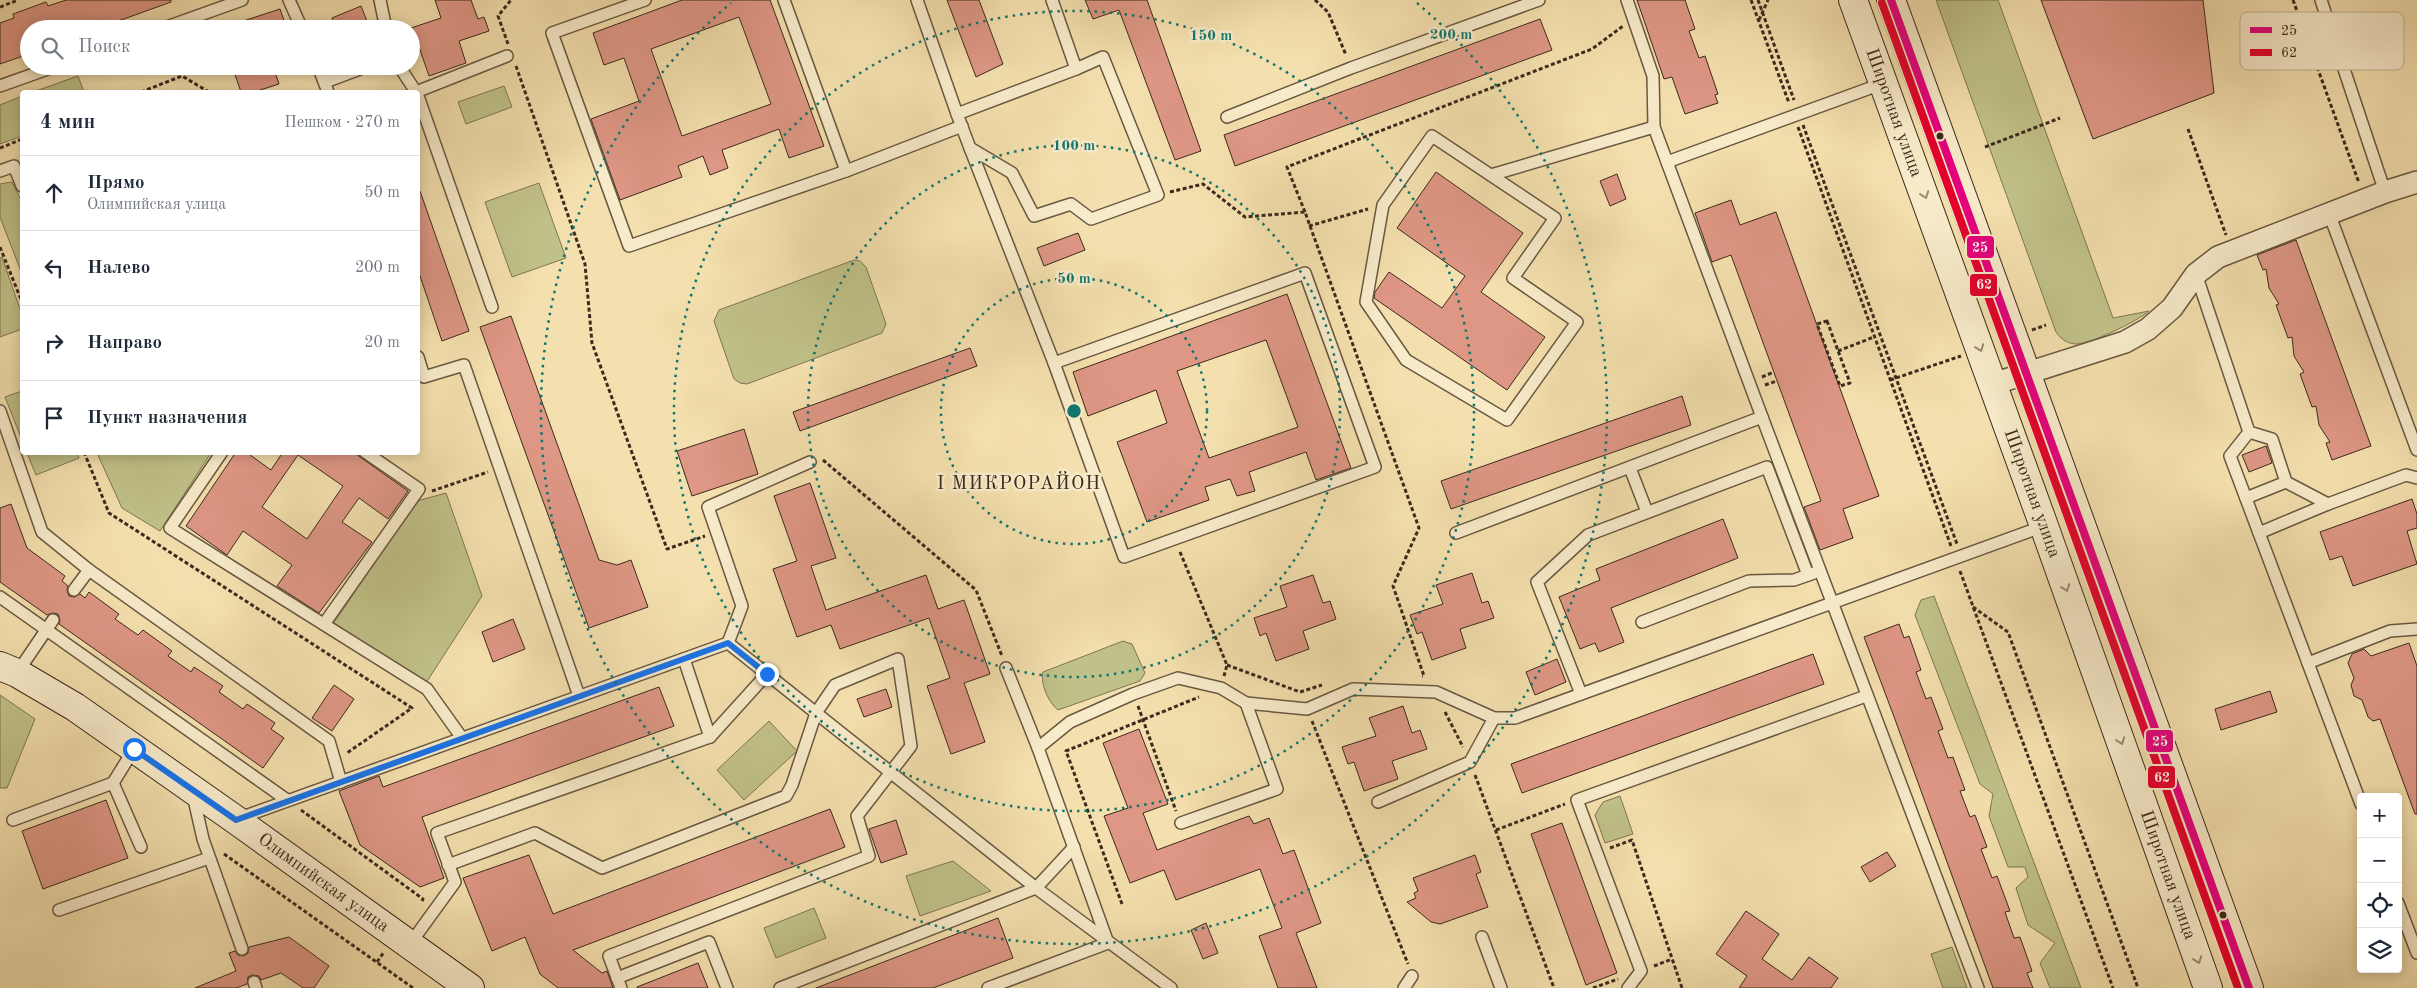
<!DOCTYPE html>
<html lang="ru">
<meta charset="utf-8">
<style>
body{margin:0;font-family:"Old Standard TT",serif;background:#f6f6f7;color:#1f2937}
.controls{position:absolute;right:15px;bottom:15px;display:grid;overflow:hidden;border-radius:5px;box-shadow:0 2px 12px #0003}
.controls button{width:45px;height:45px;display:grid;place-items:center;padding:0;border:0;border-bottom:1px solid #e0e1e3;background:#fff;color:#1f2937;font:25px sans-serif}
.stop{position:absolute;width:15px;height:15px;margin:-11px;border:4px solid #1a73e8;border-radius:50%;background:#fff}
.stop.end{background:#1a73e8;border-color:#fff;box-shadow:0 1px 5px #0008}
.list{margin:0;padding:0;list-style:none}
h2{display:flex;justify-content:space-between;align-items:center;height:65px;margin:0;padding:0 20px;font-size:21px}
h2 small{font-size:16px;font-weight:400;color:#747a83}
.list li{display:grid;grid-template-columns:32px 1fr auto;gap:15px;align-items:center;box-sizing:border-box;height:75px;padding:0 20px;border-top:1px solid #e0e1e3}
.list b{display:block;font-size:19px;white-space:nowrap}
.list p{margin:0;font-size:16px;white-space:nowrap;color:#747a83}
.list em{font-size:16px;font-style:normal;color:#747a83}
.icon{flex:none;width:28px;height:28px;fill:none;stroke:currentColor;stroke-width:2;stroke-linecap:round;stroke-linejoin:round}
.map{position:relative;flex:none;width:2417px;height:988px;overflow:hidden}
.search{position:absolute;background:#fff;box-shadow:0 2px 12px #0003;left:20px;top:20px;width:400px;height:55px;display:flex;align-items:center;gap:12px;box-sizing:border-box;padding:0 18px;border-radius:28px;color:#747a83;font-size:19px}
.panel{position:absolute;background:#fff;box-shadow:0 2px 12px #0003;left:20px;top:90px;width:400px;height:365px;border-radius:5px}
.map>svg:first-child{display:block}
</style>
<div class="map">
<svg width="2417" height="988" viewBox="0 0 2417 988">
<rect width="100%" height="100%" fill="#f4e0ae"/>
<filter id="stains"><feTurbulence type="fractalNoise" baseFrequency=".004" numOctaves="4"/><feColorMatrix values="0 0 0 0 .2 0 0 0 0 .09 0 0 0 0 .02 0 0 0 .5 -.17"/></filter>
<radialGradient id="worn" r=".72"><stop offset=".6" stop-color="#630" stop-opacity="0"/><stop offset="1" stop-color="#630" stop-opacity=".3"/></radialGradient>
<g fill="#c0c188" stroke="#7e7652">
<path d="M1936 0H1998L2113 318 2149 311C2138 321 2089 345 2075 344 2066 343 2061 339 2056 332Z"/>
<path d="M78 76 84 92H33Z"/>
<path d="M504 86 512 107 466 124 458 102Z"/>
<path d="M22 96V136L0 144V105Z"/>
<path d="M12 182 22 202V274L0 217V184Z"/>
<path d="M539 183 566 258 512 277 485 202Z"/>
<path d="M2 257 22 315V329L0 337V258Z"/>
<path d="M854 260 860 261 866 267 886 324 882 333 747 384 740 383 734 379 714 321 719 310Z"/>
<path d="M22 391V440L5 397Z"/>
<path d="M27 453H77L79 458 36 475Z"/>
<path d="M97 453H211L160 531 122 508Z"/>
<path d="M446 493 482 596 426 683 333 624 417 501Z"/>
<path d="M1934 596 2081 988H2050L2040 963 2055 943 2028 925 2016 888 2028 877 2025 867H2008L1989 816 1993 794 1980 784 1915 615 1921 600Z"/>
<path d="M1123 641 1132 644 1145 673 1140 681 1058 710C1049 703 1040 684 1043 672Z"/>
<path d="M0 695 35 719 7 788H0Z"/>
<path d="M769 721 797 751 744 800 717 770Z"/>
<path d="M1620 796 1633 834 1605 843 1595 815 1603 802Z"/>
<path d="M953 861 991 891 920 916 906 876Z"/>
<path d="M814 908 826 938 776 958 764 928Z"/>
<path d="M1952 947 1967 988H1943L1931 954Z"/>
</g>
<g fill="#de9785" stroke="#3b2a1d" fill-rule="evenodd">
<path d="M66 0H171V2L96 29H29V54L0 64V23L14 18 13 14 46 2 48 6Z"/>
<path d="M435 0H471L478 19 484 17 489 31 459 41 466 63 429 76 418 44 411 46V28L441 18Z"/>
<path d="M682 0H770L824 146 789 158 779 129 722 150 728 168 710 175 703 156 678 166 682 177 620 200 591 119 639 101 624 58 604 65 593 33ZM739 17 771 104 682 136 651 49Z"/>
<path d="M947 0H979L1003 64 976 77Z"/>
<path d="M1085 0H1147L1201 151 1175 160 1119 10 1093 19Z"/>
<path d="M1637 0H1685L1695 29 1689 31 1699 58 1705 56 1718 94 1715 95 1718 103 1685 114 1672 77 1664 79Z"/>
<path d="M2041 0H2203L2214 93 2093 139Z"/>
<path d="M361 6 370 29H336L332 18Z"/>
<path d="M280 9 287 29H228V26Z"/>
<path d="M1540 19 1552 50 1235 166 1224 135Z"/>
<path d="M232 66H273L279 84 254 92H241Z"/>
<path d="M1436 172 1523 233 1481 292 1545 337 1507 390 1374 298 1375 292 1389 272 1442 308 1465 276 1397 228Z"/>
<path d="M1617 174 1626 199 1610 206 1600 181Z"/>
<path d="M418 191H420L469 331 442 341 418 270Z"/>
<path d="M1731 200 1740 225 1776 212 1879 496 1843 509 1853 538 1820 550 1804 507 1821 501 1731 255 1712 262 1695 213Z"/>
<path d="M1078 233 1085 250 1044 266 1037 248Z"/>
<path d="M2296 240 2371 446 2332 460 2326 443 2330 442 2319 425 2316 406 2312 407 2300 374 2304 372 2294 356 2292 337 2288 338 2276 305 2279 304 2269 288 2266 269 2263 270 2257 255Z"/>
<path d="M1287 294 1351 468 1316 480 1306 452 1249 472 1255 491 1237 496 1230 479 1205 487 1209 500 1147 522 1117 442 1167 423 1156 390 1088 416 1073 372ZM1266 340 1298 427 1209 458 1177 371Z"/>
<path d="M511 316 599 560 617 565 631 560 648 607 589 628 480 327Z"/>
<path d="M970 348 977 366 800 431 793 412Z"/>
<path d="M1682 396 1691 425 1451 509 1441 481Z"/>
<path d="M744 429 758 474 692 496 677 451Z"/>
<path d="M2266 446 2272 463 2249 472 2242 455Z"/>
<path d="M236 452H246L271 470 283 452H353L408 491 388 519 359 498 342 522 372 542 319 613 277 586 292 565 243 531 227 555 186 526ZM298 455 343 486 307 539 262 507Z"/>
<path d="M810 483 836 558 811 566 826 610 926 575 938 609 964 600 990 674 964 683 985 742 951 754 927 686 950 678 929 618 840 649 831 625 797 637 773 569 797 561 774 496Z"/>
<path d="M2412 499 2417 514V528L2407 531 2417 564 2353 586 2342 556 2330 560 2320 532Z"/>
<path d="M11 504 27 548 65 576 62 581 68 586 67 590 69 596 74 597 80 594 85 598 89 592 119 614 115 619 138 635 143 630 172 651 168 656 191 672 194 667 223 686 219 692 243 709 247 704 275 723 271 729 284 738 263 768 59 624 60 620 58 614 53 613 47 615 0 582V508Z"/>
<path d="M1723 519 1738 558 1611 608 1624 642 1599 652 1595 643 1580 649 1559 597 1600 580 1596 569Z"/>
<path d="M1472 573 1482 603 1488 601 1494 618 1460 629 1466 648 1432 660 1422 632 1417 634 1410 615 1443 604 1436 585Z"/>
<path d="M1313 575 1323 603 1330 601 1336 619 1303 631 1309 649 1276 661 1266 633 1260 636 1254 618 1287 607 1280 586Z"/>
<path d="M513 619 525 649 493 662 482 632Z"/>
<path d="M1899 624 1904 638 1909 636 1921 670 1916 672 1926 699 1931 697 1943 729 1938 731 1948 758 1953 757 1965 790 1960 791 1970 817 1975 815 1987 847 1981 849 1992 878 1997 876 2010 911 2005 912 2014 938 2020 937 2032 971 2027 973 2033 988H1993L1893 714 1864 637Z"/>
<path d="M2409 643 2417 666V814H2415L2380 719 2373 721 2368 717 2362 700 2354 696 2351 685 2354 678 2348 663 2352 654 2364 649 2371 656Z"/>
<path d="M1813 654 1824 684 1522 793 1511 764Z"/>
<path d="M1557 659 1566 682 1535 695 1526 672Z"/>
<path d="M334 685 354 699 332 731 312 718Z"/>
<path d="M659 687 674 726 422 817 444 878 420 887 360 845 339 791 379 776 383 787Z"/>
<path d="M886 689 892 707 864 717 857 699Z"/>
<path d="M2270 691 2277 712 2221 730 2215 709Z"/>
<path d="M1403 706 1412 733 1420 730 1427 749 1392 761 1398 779 1364 791 1354 762 1348 764 1342 747 1376 736 1369 718Z"/>
<path d="M1139 729 1168 804 1143 813 1157 850 1249 816 1254 824 1269 818 1283 854 1294 850 1321 923 1296 933 1317 988H1278L1259 936 1282 928 1260 869 1176 900 1164 870 1130 883 1104 816 1128 808 1103 743Z"/>
<path d="M106 800 128 858 43 889 22 831Z"/>
<path d="M830 809 845 847 573 950 602 973 607 971 613 988H558L540 974 525 937 492 951 463 878 529 855 553 914Z"/>
<path d="M896 820 907 854 881 863 869 829Z"/>
<path d="M1562 823 1617 973 1586 985 1531 834Z"/>
<path d="M1887 852 1896 866 1870 882 1861 867Z"/>
<path d="M1475 855 1481 872 1476 874 1488 907 1440 924 1431 922 1407 902 1416 898 1414 893 1418 891 1413 878Z"/>
<path d="M1746 911 1779 934 1762 959 1792 980 1809 957 1838 978 1831 988H1739L1747 976 1716 954Z"/>
<path d="M998 918 1013 958 933 988H816Z"/>
<path d="M1206 923 1218 953 1203 959 1191 930Z"/>
<path d="M289 937 329 966 314 988H303L281 973 261 980 259 976 252 975 248 977 247 984 236 988H195L236 971 229 953 235 951 238 955 244 956 248 953 249 947Z"/>
<path d="M698 963 708 988H637V987Z"/>
</g>
<g fill="none" stroke-linecap="round" stroke-linejoin="round">
<g stroke="#695841" stroke-width="14">
<g id="lane">
<path d="M289 0 302 29"/>
<path d="M380 0 386 29"/>
<path d="M645 0 552 33 629 246 846 171 962 126"/>
<path d="M784 0 846 171"/>
<path d="M917 0 957 114 1076 69 1052 0"/>
<path d="M1627 0 1653 76 1654 127 1667 162 1884 83"/>
<path d="M2321 0 2385 192"/>
<path d="M161 29 242 0"/>
<path d="M318 66 328 92"/>
<path d="M399 66 416 92"/>
<path d="M325 82 368 66"/>
<path d="M0 86 56 66"/>
<path d="M416 92 507 56"/>
<path d="M418 96 492 307"/>
<path d="M957 114 970 148 1012 173 1034 216 1071 204 1091 219 1158 195 1103 57 1076 69"/>
<path d="M1227 117 1351 68 1539 0"/>
<path d="M1432 136 1555 218 1513 278 1577 322 1507 420 1406 360 1366 302 1383 205Z"/>
<path d="M970 148 1054 363"/>
<path d="M1667 162 1762 417"/>
<path d="M0 171 14 166 22 186"/>
<path d="M1491 175 1654 127"/>
<path d="M2330 216 2417 450"/>
<path d="M1305 273 1375 467 1124 557 1054 363Z"/>
<path d="M2196 274 2249 432 2272 439 2286 482 2328 504 2259 533 2308 663"/>
<path d="M418 357 424 377 464 365 579 696"/>
<path d="M0 411 42 532 89 570 329 741 341 782"/>
<path d="M2249 432 2230 456 2259 533"/>
<path d="M222 452 170 528 427 689 462 738"/>
<path d="M1630 468 1647 512"/>
<path d="M2246 498 2286 482"/>
<path d="M2328 504 2406 475 2417 478"/>
<path d="M1456 533 1762 417 1978 988"/>
<path d="M74 590 89 570"/>
<path d="M0 597 287 800"/>
<path d="M1642 622 1749 581 1794 580 1814 573"/>
<path d="M324 624 419 489 365 452"/>
<path d="M728 643 742 606 708 507 810 462"/>
<path d="M684 659 710 737"/>
<path d="M1006 668 1038 748"/>
<path d="M17 673 53 620"/>
<path d="M1581 694 1537 582 1588 535 1767 467 1808 575"/>
<path d="M113 783 141 847"/>
<path d="M193 795 203 839 242 949"/>
<path d="M1378 802 1470 762 1494 718"/>
<path d="M2361 804 2308 663 2390 631 2417 629"/>
<path d="M237 819 728 643 1036 888 1171 988"/>
<path d="M13 820 113 783 134 749"/>
<path d="M1181 823 1277 789 1246 703"/>
<path d="M448 865 535 833 602 868 786 796 792 785 816 713 835 685 898 659 911 746 857 816 869 856 609 956 621 988"/>
<path d="M2398 903 2417 953"/>
<path d="M59 910 209 858"/>
<path d="M1482 937 1501 988"/>
<path d="M410 944 455 882 437 833 710 737 767 674"/>
<path d="M617 978 709 942 727 988"/>
<path d="M254 982 256 988"/>
<path d="M780 988 1036 888 1074 847"/>
<path d="M988 988 1108 943 1038 748 1070 722 1133 694 1178 678 1221 688 1246 703 1307 709 1353 689 1436 692 1494 718H1515L2044 526"/>
<path d="M1404 988 1412 976"/>
<path d="M1628 988 1641 971 1577 800 1866 696"/>
</g>
</g>
<g stroke="#695841" stroke-width="24">
<path id="street" d="M1993 384 2125 342 2148 329 2172 308 2196 274 2218 257 2385 192 2417 182"/>
</g>
<g stroke="#3b2a1d" stroke-width="30">
<g id="secondary">
<path id="s1" d="M1853 0 2044 526 2208 988"/>
<path d="M1891 0 2249 988"/>
<path id="s2" d="M0 666 17 673 75 707 236 820 470 988"/>
</g>
</g>
<g stroke="#3b2a1d" stroke-width="3" stroke-dasharray="4 2.5" stroke-linecap="butt">
<path d="M1315 0 1328 12 1346 55"/>
<path d="M1751 0 1789 103"/>
<path d="M1758 0 1794 100"/>
<path d="M2293 0 2359 183"/>
<path d="M0 7 18 0"/>
<path d="M1759 20 1768 0"/>
<path d="M508 44 498 16 511 0"/>
<path d="M516 66 585 264 592 343 667 549 705 536"/>
<path d="M141 92 182 76 209 92"/>
<path d="M1803 125 1957 544"/>
<path d="M1798 127 1951 546"/>
<path d="M2188 129 2226 235"/>
<path d="M1985 147 2060 118"/>
<path d="M0 148 22 139"/>
<path d="M1170 192 1203 184 1245 217 1305 212 1419 528 1393 586 1424 676H1422"/>
<path d="M1305 212 1287 167 1592 49 1623 26"/>
<path d="M1309 226 1368 209"/>
<path d="M0 247 22 302"/>
<path d="M1827 321 1850 383 1840 386 1817 324Z"/>
<path d="M2032 330 2046 325"/>
<path d="M1838 351 1874 337"/>
<path d="M1762 377 1774 372"/>
<path d="M1890 380 1961 356"/>
<path d="M1765 385 1777 381"/>
<path d="M84 452 109 513 412 708 347 753"/>
<path d="M823 460 976 590 1002 656"/>
<path d="M432 491 488 472"/>
<path d="M1180 552 1227 665 1224 676"/>
<path d="M1960 571 2113 988"/>
<path d="M1973 607 2008 632 2138 988"/>
<path d="M1227 665 1300 692 1322 685"/>
<path d="M1138 706 1176 811"/>
<path d="M1445 712 1463 747"/>
<path d="M1312 721 1408 964"/>
<path d="M1475 775 1554 988"/>
<path d="M301 810 423 899 422 901"/>
<path d="M1496 830 1565 804"/>
<path d="M1610 848 1632 840 1682 988"/>
<path d="M224 854 413 988"/>
<path d="M1122 904 1066 751 1199 697"/>
<path d="M377 962 384 952"/>
<path d="M1654 966 1672 959"/>
<path d="M1593 988 1618 979"/>
</g>
<use href="#lane" stroke="#f8ebca" stroke-width="11"/>
<use href="#street" stroke="#f8ebca" stroke-width="21"/>
<use href="#secondary" stroke="#f8ebca" stroke-width="28"/>
<g stroke="#f8ebca" stroke-width="11">
<path id="bus-1" d="M1891 0 2249 988"/>
</g>
<g stroke="#f8ebca" stroke-width="11">
<path id="bus-2" d="M1882 3 2238 988"/>
</g>
<use href="#bus-1" stroke="#e5007d" stroke-width="8"/>
<use href="#bus-2" stroke="#e4002b" stroke-width="8"/>
</g>
<defs><path id="oneway-chevron" d="M-2-3.5L2.5 0L-2 3.5" fill="none" stroke-width="1.6" stroke-linecap="round" stroke-linejoin="round" transform="scale(1.25)"/></defs>
<g stroke="#9a8a74">
<use href="#oneway-chevron" transform="translate(1925 195) rotate(70)"/>
<use href="#oneway-chevron" transform="translate(1980 348) rotate(70)"/>
<use href="#oneway-chevron" transform="translate(2066 588) rotate(70)"/>
<use href="#oneway-chevron" transform="translate(2121 741) rotate(70)"/>
<use href="#oneway-chevron" transform="translate(2198 960) rotate(70)"/>
</g>
<g fill="none" stroke-linecap="round" stroke-linejoin="round">
<path stroke="#1a73e8" stroke-width="6" d="M134 749 236 820 728 643 767 674"/>
</g>
<g fill="none" stroke="#0f766e" stroke-width="2.5" stroke-dasharray="2.5 5">
<circle cx="1074" cy="411" r="133"/>
<circle cx="1074" cy="411" r="266"/>
<circle cx="1074" cy="411" r="400"/>
<path d="M1417 3A533 533 0 1 1 731 3"/>
</g>
<g fill="#3b2a1d" stroke="#f8ebca" stroke-width="2">
<circle cx="1940" cy="136" r="4.5"/>
<circle cx="2223" cy="915" r="4.5"/>
</g>
<g text-anchor="middle" dominant-baseline="central" stroke-width="5" stroke-linejoin="round" paint-order="stroke">
<g font-size="18" fill="#3b2a1d" stroke="#f8ebca">
<text stroke="none"><textPath href="#s1" startOffset="120">Широтная улица</textPath></text>
<text stroke="none"><textPath href="#s1" startOffset="525">Широтная улица</textPath></text>
<text stroke="none"><textPath href="#s1" startOffset="930">Широтная улица</textPath></text>
<text stroke="none"><textPath href="#s2" startOffset="390">Олимпийская улица</textPath></text>
</g>
<g font-size="19" letter-spacing="1" fill="#3b2a1d" stroke="#f8ebca">
<text x="1019" y="484">I МИКРОРАЙОН</text>
</g>
</g>
<rect x="2240" y="12" width="164" height="58" rx="8" fill="#f8ebca" stroke="#bfb196" stroke-width="1"/>
<rect x="2250" y="27" width="22" height="6" fill="#e5007d"/>
<rect x="2250" y="49" width="22" height="7" fill="#e4002b"/>
<g font-size="14" fill="#3b2a1d">
<text x="2281" y="35">25</text>
<text x="2281" y="57">62</text>
</g>
<circle cx="1074" cy="411" r="8" fill="#0f766e" stroke="#f8ebca" stroke-width="2.5"/>
<g font-size="15" text-anchor="middle" font-weight="bold" fill="#0f766e" stroke="#f8ebca" stroke-width="5" stroke-linejoin="round" paint-order="stroke">
<text x="1451" y="39">200 m</text>
<text x="1211" y="40">150 m</text>
<text x="1074" y="150">100 m</text>
<text x="1074" y="283">50 m</text>
</g>
<g stroke="#f8ebca" stroke-width="2">
<rect x="1966" y="235" width="29" height="24" rx="5" fill="#e5007d"/>
<rect x="1969" y="273" width="29" height="24" rx="5" fill="#e4002b"/>
<rect x="2145" y="729" width="29" height="24" rx="5" fill="#e5007d"/>
<rect x="2147" y="765" width="29" height="24" rx="5" fill="#e4002b"/>
</g>
<g font-size="14" text-anchor="middle" font-weight="bold" fill="#fff">
<text x="1980" y="252">25</text>
<text x="1984" y="289">62</text>
<text x="2160" y="746">25</text>
<text x="2162" y="782">62</text>
</g>
<rect width="100%" height="100%" filter="url(#stains)"/>
<rect width="100%" height="100%" fill="url(#worn)"/>
</svg>
<div class="controls">
<button>+</button>
<button>−</button>
<button><svg class="icon" aria-label="locate" viewBox="0 0 24 24"><circle cx="12" cy="12" r="6"/><path d="M12 2v4M12 18v4M2 12h4M18 12h4"/></svg></button>
<button><svg class="icon" aria-label="layers" viewBox="0 0 24 24"><path d="M12 4l9 5-9 5-9-5zM3 14l9 5 9-5"/></svg></button>
</div>
<div class="stop" style="left:134px;top:749px"></div>
<div class="stop end" style="left:767px;top:674px"></div>
<div class="search"><svg class="icon" aria-label="search" viewBox="0 0 24 24"><circle cx="10" cy="10" r="6"/><path d="M15 15l6 6"/></svg>Поиск</div>
<section class="panel">
<h2>4 мин<small>Пешком · 270 m</small></h2>
<ul class="list">
<li><svg class="icon" aria-label="ahead" viewBox="0 0 24 24"><path d="M12 20V5M6 11l6-6 6 6"/></svg><div><b>Прямо</b><p>Олимпийская улица</p></div><em>50 m</em></li>
<li><svg class="icon" aria-label="left" viewBox="0 0 24 24"><path d="M17 20v-9H6M10 6l-5 5 5 5"/></svg><div><b>Налево</b></div><em>200 m</em></li>
<li><svg class="icon" aria-label="right" viewBox="0 0 24 24"><path d="M7 20v-9h11M14 6l5 5-5 5"/></svg><div><b>Направо</b></div><em>20 m</em></li>
<li><svg class="icon" aria-label="arrive" viewBox="0 0 24 24"><path d="M6 21V4h12l-3 4 3 4H6"/></svg><div><b>Пункт назначения</b></div></li>
</ul>
</section>
</div>
